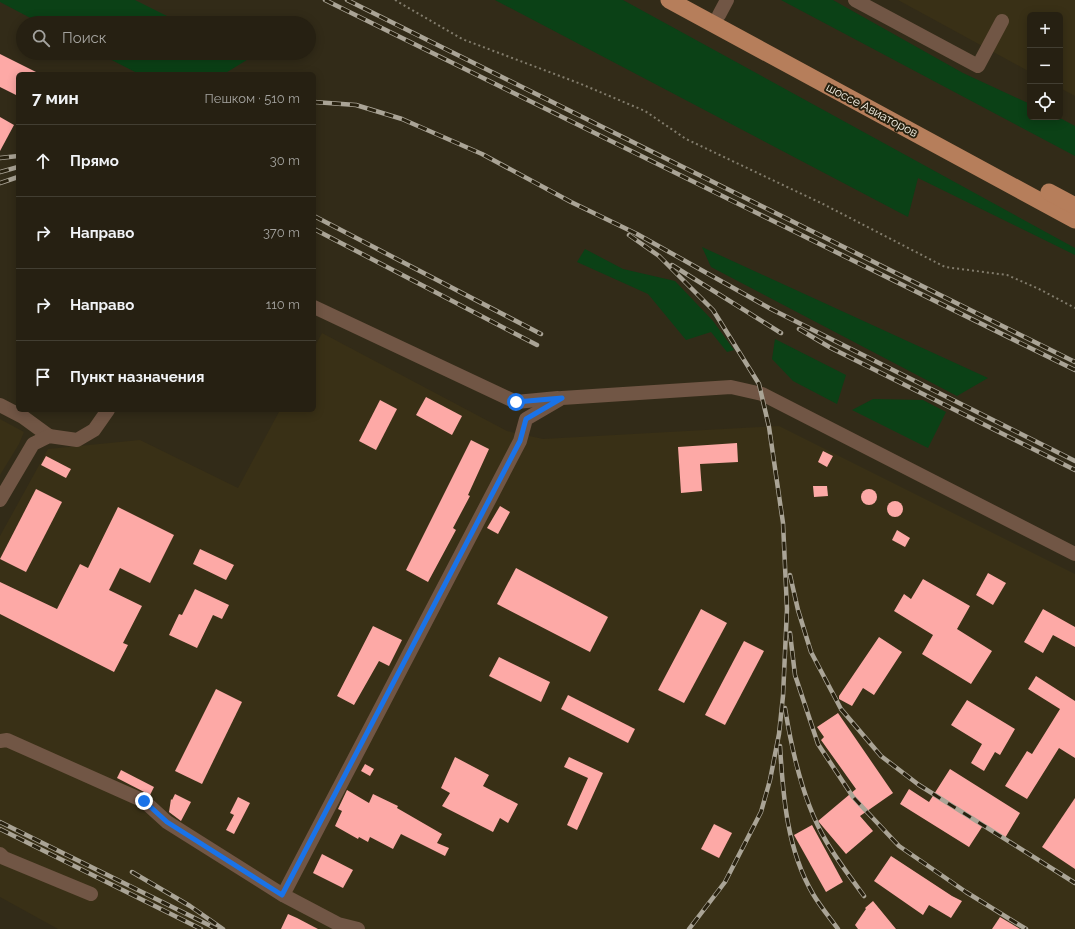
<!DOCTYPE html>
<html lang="ru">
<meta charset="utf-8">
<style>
body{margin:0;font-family:Raleway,sans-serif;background:#322d20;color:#f1f3f6}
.controls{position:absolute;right:12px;top:12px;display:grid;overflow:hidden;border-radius:6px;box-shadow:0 2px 10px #0003}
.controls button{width:36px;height:36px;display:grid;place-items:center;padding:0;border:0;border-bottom:1px solid #423e32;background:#262012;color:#f1f3f6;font:20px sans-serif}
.stop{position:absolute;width:12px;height:12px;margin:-9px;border:3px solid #1a73e8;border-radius:50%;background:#fff}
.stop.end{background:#1a73e8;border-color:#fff;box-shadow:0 1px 4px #0008}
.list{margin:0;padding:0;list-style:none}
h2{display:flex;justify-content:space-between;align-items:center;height:52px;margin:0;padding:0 16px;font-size:17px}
h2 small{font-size:13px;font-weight:400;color:#a4a39f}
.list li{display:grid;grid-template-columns:26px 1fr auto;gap:12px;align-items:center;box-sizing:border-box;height:72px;padding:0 16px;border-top:1px solid #423e32}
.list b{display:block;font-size:15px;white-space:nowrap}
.list em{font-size:13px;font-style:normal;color:#a4a39f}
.icon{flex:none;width:22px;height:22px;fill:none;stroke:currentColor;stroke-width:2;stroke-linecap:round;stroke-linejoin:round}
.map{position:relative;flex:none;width:1075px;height:929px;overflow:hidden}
.search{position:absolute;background:#262012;box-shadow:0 2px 10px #0003;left:16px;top:16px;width:300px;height:44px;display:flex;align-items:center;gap:10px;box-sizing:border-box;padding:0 14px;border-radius:22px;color:#a4a39f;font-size:15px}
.panel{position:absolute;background:#262012;box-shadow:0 2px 10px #0003;left:16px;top:72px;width:300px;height:340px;border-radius:6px}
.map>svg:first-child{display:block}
</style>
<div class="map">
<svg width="1075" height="929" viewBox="0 0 1075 929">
<rect width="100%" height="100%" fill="#322b18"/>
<g fill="#393016">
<path d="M898 0H1075V96L1060 88V15H1030V72Z"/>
<path d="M322 333 507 431 543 439 779 426 1075 574V929H58L0 897V536L48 449 140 440 238 488 280 410H314V348Z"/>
<path d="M0 419 24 432 19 444 0 475Z"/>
</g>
<g fill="#0b4116">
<path d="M0 0H135L181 23H40L0 2Z"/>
<path d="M495 0H623L1075 248V255L918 178 908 217Z"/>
<path d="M781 0H833L963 73 1030 104V117H1058L1075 126V156Z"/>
<path d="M98 53H240L250 58 224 74H139Z"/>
<path d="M702 247 988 378 957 396 711 267Z"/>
<path d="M585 249 623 269 675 281 713 321 734 350 727 352 711 332 686 340 648 294 577 262Z"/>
<path d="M775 339 846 375 837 404 793 381 772 359Z"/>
<path d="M873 399 923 400 946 412 928 448 852 410Z"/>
</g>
<g fill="#fda9a6">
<path d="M0 54 40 74H18V96L0 87Z"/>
<path d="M0 117 14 125 0 151Z"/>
<path d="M426 397 462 416 452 435 416 415Z"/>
<path d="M380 400 397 409 376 450 359 441Z"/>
<path d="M471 440 489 449 468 495 470 496 453 528 456 530 428 582 406 570Z"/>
<path d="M737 443 738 462 700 464 702 491 681 493 678 447Z"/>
<path d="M823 451 833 456 827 467 818 462Z"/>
<path d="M46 456 71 469 66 478 41 465Z"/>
<path d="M813 486H827L828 496 814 497Z"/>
<circle cx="869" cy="497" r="8"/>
<path d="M36 489 62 502 26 572 0 559Z"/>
<circle cx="895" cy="509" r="8"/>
<path d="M500 506 510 512 498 534 487 528Z"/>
<path d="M118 507 174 535 150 583 120 568 109 590 142 606 123 643 128 645 114 672 0 614V582L57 609 80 564 88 568Z"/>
<path d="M897 530 910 538 905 547 892 540Z"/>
<path d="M200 549 234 565 226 580 193 564Z"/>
<path d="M516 568 608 617 590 652 497 604Z"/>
<path d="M988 573 1006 583 993 605 976 595Z"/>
<path d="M923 579 970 606 957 629 992 651 971 684 922 654 933 635 894 611 904 594 911 599Z"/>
<path d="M195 589 229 605 222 619 213 615 197 648 169 635 179 614 182 615Z"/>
<path d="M701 609 727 623 684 703 658 690Z"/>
<path d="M1043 609 1075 627V647L1053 635 1043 653 1024 642Z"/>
<path d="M373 626 402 640 389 666 379 661 354 705 337 696Z"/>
<path d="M879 637 902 652 874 695 863 688 852 706 839 699V696Z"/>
<path d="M744 641 764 651 725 725 705 715Z"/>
<path d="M499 657 550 682 541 702 489 676Z"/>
<path d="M1036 676 1075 701V758L1059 748 1027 799 1005 786 1027 751 1032 754 1060 709 1028 689Z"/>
<path d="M216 689 242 702 202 784 175 771Z"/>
<path d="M568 695 635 729 628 743 561 709Z"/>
<path d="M967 700 1015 729 1000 755 995 752 984 771 971 763 982 744 951 725Z"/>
<path d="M838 713 893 793 860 816 873 831 846 854 818 821 856 789 821 740 824 737 817 727Z"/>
<path d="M455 757 489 775 483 786 518 804 508 823 500 818 493 832 442 806 450 793 441 788Z"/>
<path d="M569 757 603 773 577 830 567 825 588 778 564 767Z"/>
<path d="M365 764 374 769 370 776 361 771Z"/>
<path d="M950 769 1020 813 1005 838 984 824 969 847 900 804 909 789 929 802Z"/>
<path d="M121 770 154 787 150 795 117 778Z"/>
<path d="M347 790 369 803 373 794 398 806 397 808 442 834 437 843 449 848 445 856 401 834 393 849 370 837 368 842 359 837 358 839 335 826 342 811 338 809Z"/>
<path d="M175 794 191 802 181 821 169 812 171 799 172 800Z"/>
<path d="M238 797 250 803 234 834 226 830 234 815 230 813Z"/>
<path d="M1075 798V869L1042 847Z"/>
<path d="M714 824 732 833 719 858 701 849Z"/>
<path d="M812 825 843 882 826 892 794 835Z"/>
<path d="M322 854 353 870 343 888 313 873Z"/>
<path d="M891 856 952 896 962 901 951 918 929 905 923 915 874 881Z"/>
<path d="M873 901 896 929H858L855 925 866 909 865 908Z"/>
<path d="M288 914 297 918 318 929H281Z"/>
<path d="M1000 917 1020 929H992Z"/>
</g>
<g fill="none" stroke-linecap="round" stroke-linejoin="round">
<path stroke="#827c6c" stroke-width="2" stroke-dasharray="2 3" stroke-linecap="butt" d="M395 0 462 39 581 84 645 111 686 139 823 204 945 267 1007 275 1039 289 1075 308"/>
<g stroke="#715645" stroke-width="14">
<path d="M855 0 978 66 1002 21"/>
<path d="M719 15 727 0"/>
<path d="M314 307 516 402 558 398"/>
<path d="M0 405 23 417 49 436"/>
<path d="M0 500 33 444 49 436 77 440 94 430 108 410"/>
<path d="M0 741 7 740 144 801 167 822 283 895"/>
<path d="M0 854 4 858 91 894"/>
<path d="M358 929 338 924 283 895 520 441 526 419 562 398 731 387 762 394 1075 554"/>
</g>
<g stroke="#b67e5b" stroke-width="17">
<path d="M669 0 1075 220"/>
<path d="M1049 192 1075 206"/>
</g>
<g stroke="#aaa496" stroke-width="4.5">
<g id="rail">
<path d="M325 0 1075 370"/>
<path d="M347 0 1075 362"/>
<path d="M314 102 356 105 402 119 482 154 571 202 637 234 771 309 1075 461"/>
<path d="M0 158 18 156"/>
<path d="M0 172 18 167"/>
<path d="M0 183 18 177"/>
<path d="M314 216 541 334"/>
<path d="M314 229 537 345"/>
<path d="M629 235 659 256 713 310 759 384 769 427 783 523 787 609 783 696 779 734 770 780 761 812 725 882 689 929"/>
<path d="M672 265 781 333"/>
<path d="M799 329 831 348 1075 470"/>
<path d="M790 575 798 610 811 652 841 709 881 756 919 785 1075 883"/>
<path d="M790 633 795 675 818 744 853 797 899 846 966 892 1026 929"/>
<path d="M785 708C792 752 803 802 826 841 837 860 851 878 864 896"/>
<path d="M780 746C783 796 787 850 813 894 820 906 830 918 838 929"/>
<path d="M0 822 217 929"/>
<path d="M0 829 201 929"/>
<path d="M132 872 190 906 223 929"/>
</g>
</g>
<use href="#rail" stroke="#28210f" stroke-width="3" stroke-dasharray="9" stroke-linecap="butt"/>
</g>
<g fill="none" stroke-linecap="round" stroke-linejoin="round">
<path stroke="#1a73e8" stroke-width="5" d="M144 801 167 822 282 895 520 441 526 419 562 398 516 402"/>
</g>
<g text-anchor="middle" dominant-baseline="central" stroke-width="4" stroke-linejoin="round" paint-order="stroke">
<g font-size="12" fill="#f9f5e9" stroke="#28210f">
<text transform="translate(872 110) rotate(28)">шоссе Авиаторов</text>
</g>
</g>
</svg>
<div class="controls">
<button>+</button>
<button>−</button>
<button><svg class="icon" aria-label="locate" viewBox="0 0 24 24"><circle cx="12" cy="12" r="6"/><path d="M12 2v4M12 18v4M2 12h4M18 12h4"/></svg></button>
</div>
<div class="stop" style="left:516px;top:402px"></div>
<div class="stop end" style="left:144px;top:801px"></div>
<div class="search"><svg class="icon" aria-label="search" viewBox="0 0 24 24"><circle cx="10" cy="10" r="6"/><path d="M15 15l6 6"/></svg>Поиск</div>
<section class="panel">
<h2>7 мин<small>Пешком · 510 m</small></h2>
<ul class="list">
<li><svg class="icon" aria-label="ahead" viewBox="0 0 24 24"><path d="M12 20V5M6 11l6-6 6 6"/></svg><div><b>Прямо</b></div><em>30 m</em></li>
<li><svg class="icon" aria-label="right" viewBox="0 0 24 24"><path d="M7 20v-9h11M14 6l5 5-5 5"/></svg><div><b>Направо</b></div><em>370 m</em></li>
<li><svg class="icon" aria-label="right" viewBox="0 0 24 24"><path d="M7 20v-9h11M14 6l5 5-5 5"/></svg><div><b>Направо</b></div><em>110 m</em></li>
<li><svg class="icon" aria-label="arrive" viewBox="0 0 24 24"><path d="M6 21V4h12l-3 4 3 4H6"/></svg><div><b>Пункт назначения</b></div></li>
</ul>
</section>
</div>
